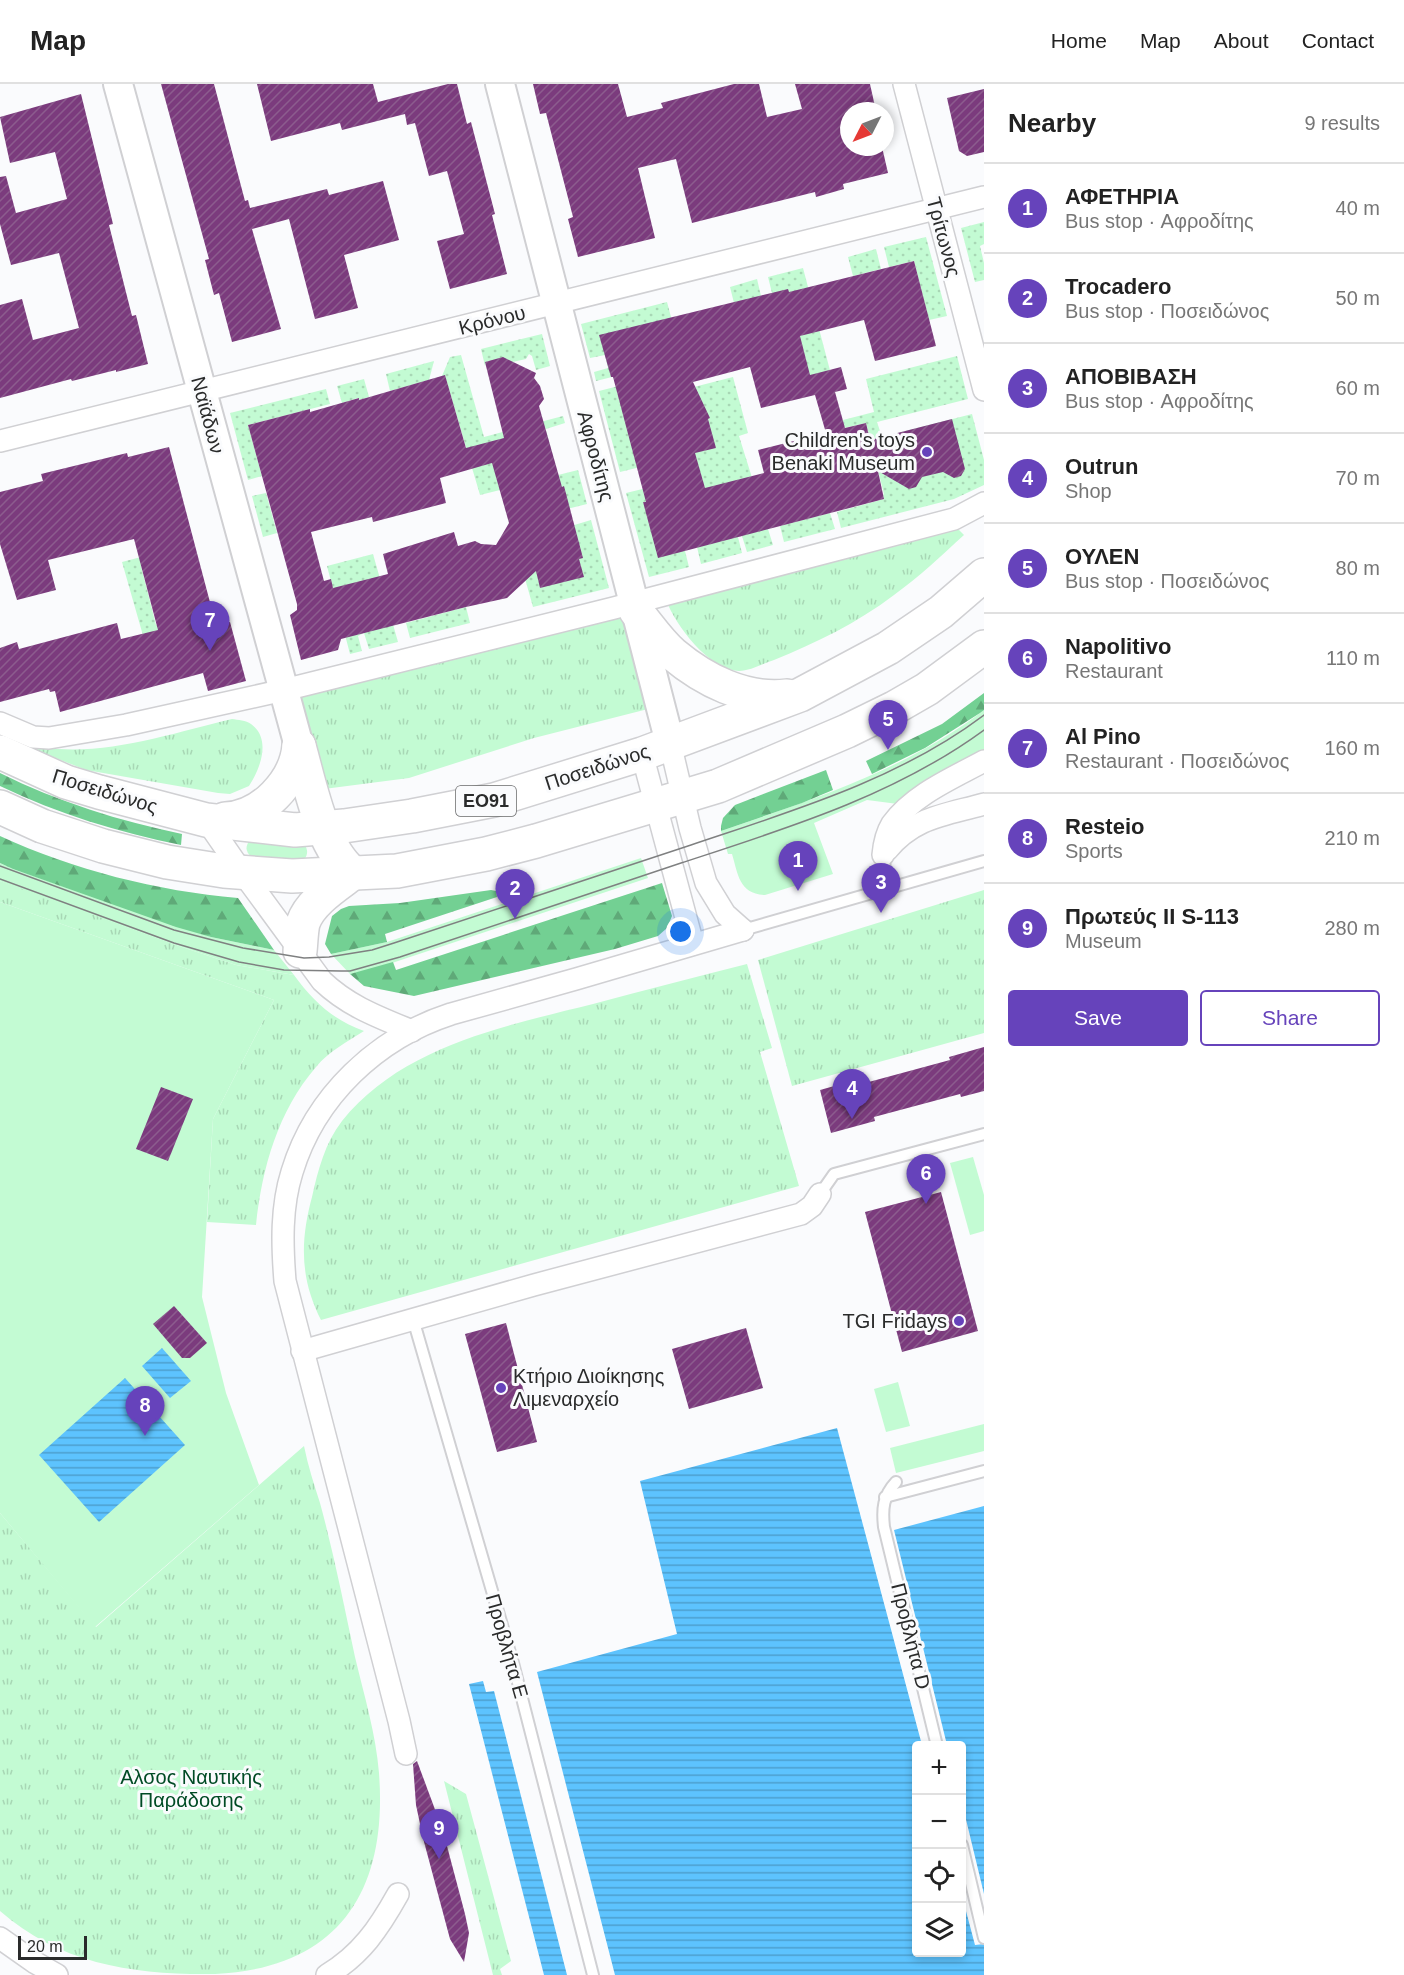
<!DOCTYPE html>
<meta charset="utf-8">
<style>
body{margin:0;font-family:Arial,sans-serif;background:#f6f6f6;color:#222}
.controls{position:absolute;right:18px;bottom:18px;display:grid;overflow:hidden;border-radius:6px;box-shadow:0 3px 9px #0003}
.controls button{width:54px;height:54px;display:grid;place-items:center;padding:0;border:0;border-bottom:2px solid #e0e0e0;background:#fff;color:#222;font:30px sans-serif}
.compass{position:absolute;left:840px;top:18px;width:54px;height:54px;border-radius:50%;background:#fff;box-shadow:0 3px 9px #0003;rotate:228deg}
.scale{position:absolute;left:18px;bottom:15px;width:69px;box-sizing:border-box;padding-left:6px;border:3px solid #2a2b2b;border-top:0;font-size:16px;line-height:21px;white-space:nowrap;color:#2a2b2b;-webkit-text-stroke:4px #fafbfd;paint-order:stroke}
.you{position:absolute;left:681px;top:848px;width:21px;height:21px;margin:-15px;border:4px solid #fff;border-radius:50%;background:#1a73e8;box-shadow:0 0 0 9px #1a73e833}
.badge{display:grid;place-items:center;width:39px;height:39px;border-radius:50%;background:#6643bb;color:#fff;font-size:20px;font-weight:700}
.pin{position:absolute;translate:-50% -50px;filter:drop-shadow(0 2px 3px #0008)}
.pin::after{content:'';position:absolute;top:32px;width:21px;height:18px;background:inherit;clip-path:polygon(0 0,100% 0,50% 100%)}
.list{margin:0;padding:0;list-style:none}
h2{display:flex;justify-content:space-between;align-items:center;height:78px;margin:0;padding:0 24px;font-size:26px}
h2 small{font-size:20px;font-weight:400;color:#767676}
.list li{display:grid;grid-template-columns:39px 1fr auto;gap:18px;align-items:center;box-sizing:border-box;height:90px;padding:0 24px;border-top:2px solid #e0e0e0}
.list b{display:block;font-size:22px;white-space:nowrap}
.list p{margin:0;font-size:20px;white-space:nowrap;color:#767676}
.list em{font-size:20px;font-style:normal;color:#767676}
.actions{display:flex;gap:12px;padding:18px 24px}
.actions a{flex:1;padding:14px 0;border:2px solid #6643bb;border-radius:6px;text-align:center;font-size:21px;color:#6643bb}
.actions .main{background:#6643bb;color:#fff}
.icon{flex:none;width:33px;height:33px;fill:none;stroke:currentColor;stroke-width:2;stroke-linecap:round;stroke-linejoin:round}
.map{position:relative;flex:none;width:984px;height:1891px;overflow:hidden}
header{display:flex;align-items:center;gap:36px;box-sizing:border-box;height:84px;padding:0 30px;background:#fff;border-bottom:2px solid #e0e0e0}
header strong{font-size:28px}
nav{display:flex;gap:33px;margin-inline-start:auto;font-size:21px}
main{display:flex}
aside{flex:1;background:#fff}
.map>svg:first-child{display:block}
</style>
<header>
<strong>Map</strong>
<nav><a>Home</a><a>Map</a><a>About</a><a>Contact</a></nav>
</header>
<main>
<div class="map">
<svg width="984" height="1891" viewBox="0 0 984 1891">
<defs>
<pattern id="forest-firs" width="22" height="20" patternUnits="userSpaceOnUse" patternTransform="scale(1.5)"><rect width="22" height="20" fill="#73d093"/><path d="M5 1l3.5 6h-7zM16 11l3.5 6h-7z" fill="#5fa978"/></pattern>
<pattern id="park-tufts" width="24" height="20" patternUnits="userSpaceOnUse" patternTransform="scale(1.5)"><rect width="24" height="20" fill="#c3fbd3"/><path d="M3 7l-1-3M5 7V3M7 7l1-3M15 17l-1-3M17 17v-4M19 17l1-3" fill="none" stroke="#a8d7b5"/></pattern>
<pattern id="garden-dots" width="8" height="8" patternUnits="userSpaceOnUse" patternTransform="scale(1.5)"><rect width="8" height="8" fill="#c3fbd3"/><path d="M2 2h.1M6 6h.1" fill="none" stroke="#a8d7b5" stroke-width="1.8" stroke-linecap="round"/></pattern>
<pattern id="water-rules" width="6" height="5" patternUnits="userSpaceOnUse" patternTransform="scale(1.5)"><rect width="6" height="5" fill="#5dc3fe"/><path d="M0 2.5h6" fill="none" stroke="#4d9fce"/></pattern>
<pattern id="building-hatch" width="6" height="6" patternUnits="userSpaceOnUse" patternTransform="scale(1.5)"><rect width="6" height="6" fill="#7b3b7d"/><path d="M-1 1l2-2M0 6l6-6M5 7l2-2" fill="none" stroke="#8c5c8e"/></pattern>
</defs>
<rect width="100%" height="100%" fill="#fafbfd"/>
<g fill="#c3fbd3">
<path d="M984 626V669L898 720 867 716 814 739 833 790 765 811C739 810 738 790 732 770H728L721 747C811 716 908 685 984 626Z"/>
<path d="M249 757 305 761C308 767 308 770 304 776L251 773C246 767 245 764 249 757Z"/>
<path d="M641 774 648 794 377 884 350 890 331 870 387 858Z"/>
<path d="M0 779 13 785 211 853 274 866 294 891 236 881 182 863 17 804 0 797Z"/>
<path d="M0 818 274 916 213 1035 202 1213 226 1309 259 1401 95 1543 0 1429Z"/>
<path d="M973 1073 984 1111V1147L970 1151 950 1079Z"/>
<path d="M898 1298 910 1342 886 1348 874 1305Z"/>
<path d="M984 1340V1367L896 1389 890 1364Z"/>
</g>
<g fill="url(#forest-firs)">
<path d="M984 609V626L980 629 925 664 872 690 866 677 942 640Z"/>
<path d="M826 686 833 706 802 719 721 747V742L723 734 735 721Z"/>
<path d="M0 689C58 718 120 737 182 750L181 761C118 748 58 730 0 702Z"/>
<path d="M0 752C74 786 157 807 238 814L274 866 211 853 176 843 13 785 0 779Z"/>
<path d="M662 799 672 832 667 844 658 852 615 865 414 912 364 902 350 890 393 878 396 886Z"/>
<path d="M491 806 496 807 497 813 385 850 387 858 331 870 325 860 332 832 341 825 349 822 400 819Z"/>
</g>
<g fill="url(#park-tufts)">
<path d="M956 443 964 451C941 472 919 493 894 511 857 539 816 559 774 576 764 579 750 587 739 587 708 585 676 542 666 516Z"/>
<path d="M625 527 648 625 534 654 409 694 324 705 299 605Z"/>
<path d="M232 635C238 636 246 636 251 640 272 655 260 685 249 702L230 710 218 709 86 686 25 662 0 650C19 657 38 664 58 665 115 669 177 648 232 635Z"/>
<path d="M0 797 182 863 236 881 294 891C313 917 333 936 364 947 347 958 329 967 316 983 278 1027 262 1084 256 1141L207 1138 213 1035 274 916 0 818Z"/>
<path d="M984 806V949L792 1002 758 876Z"/>
<path d="M747 880 772 964 760 968 799 1102 321 1236C300 1195 300 1157 312 1113 318 1086 325 1059 342 1037 402 962 505 942 593 920 644 906 696 893 747 880Z"/>
<path d="M304 1362C308 1382 314 1400 320 1419 334 1470 344 1522 355 1573 364 1611 376 1650 379 1689 388 1807 339 1884 215 1890 135 1891 62 1881 0 1827V1429L96 1543Z"/>
<path d="M444 1697 466 1710 511 1877 500 1885 502 1891H493Z"/>
</g>
<g fill="url(#garden-dots)">
<path d="M984 138V160L980 162 984 179V196L975 198 961 144Z"/>
<path d="M926 153 947 232 929 236 914 177 889 183 884 163Z"/>
<path d="M876 165 881 185 853 192 848 173Z"/>
<path d="M803 184 832 294 812 299 772 209 768 193Z"/>
<path d="M757 195 761 212 734 219 730 203Z"/>
<path d="M667 218 690 304 733 293 748 349 739 352 773 461 747 468 742 452 738 453 742 469 701 480 697 463 665 413 644 418 685 467 689 483 649 493 626 409 663 400 677 374 620 388 599 307 642 296 640 286 596 297 594 288 608 284 605 271 590 274 581 240Z"/>
<path d="M542 250 550 282 536 286 532 272 529 270 526 275 508 279H486L485 282 481 265Z"/>
<path d="M461 271 484 353 563 332 565 339 546 345 545 343 558 391 578 386 587 420 567 425 571 442 591 436 609 504 533 523 500 406 480 411 445 292H442L450 273Z"/>
<path d="M957 272 968 315 877 338 882 353 972 330 984 376V401L954 415 841 444 837 428 884 415 883 411 884 410 866 339 844 344 843 336 874 328 866 295Z"/>
<path d="M434 277 429 296 390 307 386 290Z"/>
<path d="M364 295 369 313 359 316 358 314 342 319 337 302Z"/>
<path d="M326 305 330 320 248 341 262 392 248 396 230 329Z"/>
<path d="M266 409 277 449 263 453 252 412Z"/>
<path d="M830 429 835 445 784 458 780 442Z"/>
<path d="M194 459 160 477 141 482 156 541 173 537 144 555 122 478Z"/>
<path d="M373 470 398 558 369 565 364 549 358 552 362 567 350 570 327 482Z"/>
<path d="M466 523 470 539 410 554 406 539Z"/>
</g>
<g fill="url(#water-rules)">
<path d="M162 1264 191 1297 170 1314 142 1282Z"/>
<path d="M125 1294 185 1361 99 1438 39 1371Z"/>
<path d="M837 1344 922 1661 916 1662V1868H962V1812L975 1861 984 1860V1891H615L537 1588 677 1550 640 1397Z"/>
<path d="M984 1422V1810L962 1719V1662L947 1661 894 1446Z"/>
<path d="M483 1597 486 1608 494 1607 567 1891H544L469 1600Z"/>
</g>
<g fill="url(#building-hatch)" fill-rule="evenodd">
<path d="M161 0H214L245 117 248 116 250 124 327 105 329 111 383 97 399 156 344 171 358 224 315 235 289 135 252 145 281 245 232 258 219 209 214 211 205 176 209 175Z"/>
<path d="M257 0H373L378 18 448 0H457L467 40 471 38 495 130 492 131 507 190 450 205 437 157 464 150 447 87 429 92 415 39 407 41 405 30 342 46 340 39 271 57Z"/>
<path d="M533 0H618L627 33 663 24 661 19 734 0H759L767 33 802 25 795 0H870L876 27H849V63H882L888 89 843 100 844 105 816 113 815 108 692 139 676 75 638 84 655 154 578 173 568 135 573 133 546 29 540 30Z"/>
<path d="M984 5V68L967 72 959 67 947 14Z"/>
<path d="M81 10 113 140 109 141 132 232 136 231 148 280 116 288V286L72 297 71 295 0 314V221L22 215 33 256 79 244 59 169 11 181 0 140V93L6 92 16 129 67 115 55 68 10 79 0 33Z"/>
<path d="M914 177 936 262 875 277 864 236 800 252 810 291 841 283 847 305 835 308 845 344 866 339 870 356 952 335 965 385 961 392 954 394 943 388 922 393 916 403 909 405 878 387 884 415 658 474 643 418H646L613 293H611L599 251 788 205 789 208ZM750 283 761 324 815 311 826 349 758 366 764 389 705 404 695 369 716 364 708 335 710 334 693 298Z"/>
<path d="M503 273 536 289 534 294 540 302 544 315 539 322 562 403 564 402 583 474 579 475 584 493 540 504 536 487 507 514 466 523 341 555 338 566 301 576 290 531 297 526V520L248 341 310 325V328L359 314V316L366 314 445 291 466 364 504 354 485 278ZM492 379 509 439 496 461 481 460 475 457 458 462 454 448 383 470 388 490 333 504 331 495 324 497 311 448 372 433 373 438 446 419 440 394Z"/>
<path d="M169 363 216 541 230 538 246 597 208 607 203 589 60 628 55 607 50 608 49 605 0 618V564L17 558 19 565 117 539 121 555 158 546 134 455 48 476 56 506 17 516 0 460V408L43 397 41 390 127 369 128 373Z"/>
<path d="M984 963V1007L961 1013 960 1010 874 1033 875 1037 831 1049 820 1006 863 994 865 999 950 976 949 973Z"/>
<path d="M161 1003 193 1015 168 1077 136 1065Z"/>
<path d="M941 1108 978 1247 902 1268 865 1128Z"/>
<path d="M174 1222 207 1259 190 1274H182L153 1240Z"/>
<path d="M506 1239 537 1358 497 1368 465 1250Z"/>
<path d="M746 1244 763 1304 689 1325 672 1265Z"/>
<path d="M417 1677 443 1747 465 1830 469 1849 464 1878 450 1855 423 1754 416 1721 413 1680Z"/>
</g>
<g fill="none" stroke-linecap="round" stroke-linejoin="round">
<g stroke="#d0d0d3" stroke-width="14">
<g id="lane">
<path d="M883 771 888 804"/>
<path d="M743 846 984 777"/>
<path d="M820 1110 834 1090 984 1050"/>
<path d="M413 1235 513 1579 593 1891"/>
<path d="M896 1398C883 1412 882 1425 884 1443L937 1662"/>
<path d="M885 1413 984 1387"/>
<path d="M962 1761 984 1854"/>
</g>
</g>
<g stroke="#d0d0d3" stroke-width="24">
<g id="street">
<path d="M904 0 984 306"/>
<path d="M0 357 984 113"/>
<path d="M0 639 33 653 49 654 126 641 284 606 614 524 954 435 984 419"/>
<path d="M670 659 690 744 706 799 725 830 743 846"/>
<path d="M642 670 693 860"/>
<path d="M206 736 242 788 322 897C348 922 378 933 412 947"/>
<path d="M887 766C914 733 945 731 984 720"/>
<path d="M883 771C884 760 886 750 892 740 914 710 953 694 984 677"/>
<path d="M302 1267 534 1201 801 1130 812 1122 820 1110"/>
<path d="M406 1670 399 1637 285 1197C282 1160 281 1123 292 1088 315 1012 377 954 451 930L576 895 743 846"/>
<path d="M0 1854 34 1878 57 1891"/>
<path d="M327 1891C361 1871 379 1844 398 1810"/>
</g>
</g>
<g stroke="#d0d0d3" stroke-width="32">
<g id="secondary">
<path d="M118 0 299 662"/>
<path d="M500 0 670 659"/>
</g>
</g>
<g stroke="#d0d0d3" stroke-width="36">
<g id="highway">
<path d="M636 527C648 541 659 558 673 570 704 596 745 617 787 612"/>
<path d="M299 662C310 700 321 763 353 789"/>
<path d="M0 668 66 698 99 708 206 736 295 746 344 742 412 732 494 716 642 670 800 611 888 564 941 528 984 491"/>
<path d="M0 723 42 742 103 762 167 778 224 787 292 792 397 787 486 770 536 757 718 702 847 647 894 624 927 605 984 563"/>
<path d="M225 735C262 734 296 697 299 662"/>
<path d="M300 867C301 858 301 848 303 839 310 818 336 802 353 789"/>
</g>
</g>
<use href="#lane" stroke="#fff" stroke-width="10"/>
<use href="#street" stroke="#fff" stroke-width="21"/>
<use href="#secondary" stroke="#fff" stroke-width="28"/>
<use href="#highway" stroke="#fff" stroke-width="33"/>
<g stroke="#7f8081" stroke-width="1.5">
<path d="M0 782 174 846 243 864 304 874 329 873 372 866 394 859C493 826 592 794 691 761 792 727 898 696 984 631"/>
<path d="M0 795 174 859 239 878 284 886 341 887H350L400 873C494 842 587 810 681 779 785 745 894 712 984 646"/>
</g>
</g>
<g fill="#6643bb" stroke="#fafbfd" stroke-width="2">
<circle cx="927" cy="368" r="6"/>
<circle cx="959" cy="1237" r="6"/>
<circle cx="501" cy="1304" r="6"/>
</g>
<g text-anchor="middle" dominant-baseline="central" stroke-width="6" stroke-linejoin="round" paint-order="stroke">
<rect fill="#fafbfd" stroke="#68696a" stroke-width="1.5" x="456" y="702" width="60" height="30" rx="4.5"/>
<g font-size="18" font-weight="bold" fill="#2a2b2b">
<text x="486" y="717">ΕΟ91</text>
</g>
<g font-size="20" fill="#2a2b2b" stroke="#fafbfd">
<text transform="translate(944 153) rotate(75)">Τρίτωνος</text>
<text transform="translate(492 236) rotate(-14)">Κρόνου</text>
<text transform="translate(208 331) rotate(75)">Ναϊάδων</text>
<text transform="translate(596 372) rotate(75)">Αφροδίτης</text>
<text transform="translate(597 683) rotate(-18)">Ποσειδώνος</text>
<text transform="translate(105 707) rotate(17)">Ποσειδώνος</text>
<text transform="translate(911 1552) rotate(76)">Προβλήτα D</text>
<text transform="translate(507 1562) rotate(74)">Προβλήτα E</text>
</g>
<g font-size="20" fill="#2a2b2b" stroke="#fafbfd" text-anchor="end">
<text x="915" y="356">Children's toys<tspan x="915" dy="23">Benaki Museum</tspan></text>
<text x="947" y="1237">TGI Fridays</text>
<text x="513" y="1292" text-anchor="start">Κτήριο Διοίκησης<tspan x="513" dy="23">Λιμεναρχείο</tspan></text>
</g>
<g font-size="20" fill="#004b25" stroke="#fafbfd">
<text x="191" y="1693">Αλσος Ναυτικής<tspan x="191" dy="23">Παράδοσης</tspan></text>
</g>
</g>
</svg>
<div class="controls">
<button>+</button>
<button>−</button>
<button><svg class="icon" aria-label="locate" viewBox="0 0 24 24"><circle cx="12" cy="12" r="6"/><path d="M12 2v4M12 18v4M2 12h4M18 12h4"/></svg></button>
<button><svg class="icon" aria-label="layers" viewBox="0 0 24 24"><path d="M12 4l9 5-9 5-9-5zM3 14l9 5 9-5"/></svg></button>
</div>
<svg class="compass" viewBox="-18 -18 36 36"><path d="M0-13l5 13h-10z" fill="#e53935"/><path d="M0 13l5-13h-10z" fill="#767676"/></svg>
<div class="scale">20 m</div>
<div class="you"></div>
<div class="pin badge" style="left:798px;top:807px">1</div>
<div class="pin badge" style="left:515px;top:835px">2</div>
<div class="pin badge" style="left:881px;top:829px">3</div>
<div class="pin badge" style="left:852px;top:1035px">4</div>
<div class="pin badge" style="left:888px;top:666px">5</div>
<div class="pin badge" style="left:926px;top:1120px">6</div>
<div class="pin badge" style="left:210px;top:567px">7</div>
<div class="pin badge" style="left:145px;top:1352px">8</div>
<div class="pin badge" style="left:439px;top:1775px">9</div>
</div>
<aside>
<h2>Nearby<small>9 results</small></h2>
<ul class="list">
<li><span class="badge">1</span><div><b>ΑΦΕΤΗΡΙΑ</b><p>Bus stop · Αφροδίτης</p></div><em>40 m</em></li>
<li><span class="badge">2</span><div><b>Trocadero</b><p>Bus stop · Ποσειδώνος</p></div><em>50 m</em></li>
<li><span class="badge">3</span><div><b>ΑΠΟΒΙΒΑΣΗ</b><p>Bus stop · Αφροδίτης</p></div><em>60 m</em></li>
<li><span class="badge">4</span><div><b>Outrun</b><p>Shop</p></div><em>70 m</em></li>
<li><span class="badge">5</span><div><b>ΟΥΛΕΝ</b><p>Bus stop · Ποσειδώνος</p></div><em>80 m</em></li>
<li><span class="badge">6</span><div><b>Napolitivo</b><p>Restaurant</p></div><em>110 m</em></li>
<li><span class="badge">7</span><div><b>Al Pino</b><p>Restaurant · Ποσειδώνος</p></div><em>160 m</em></li>
<li><span class="badge">8</span><div><b>Resteio</b><p>Sports</p></div><em>210 m</em></li>
<li><span class="badge">9</span><div><b>Πρωτεύς ΙΙ S-113</b><p>Museum</p></div><em>280 m</em></li>
</ul>
<div class="actions"><a class="main">Save</a><a>Share</a></div>
</aside>
</main>
